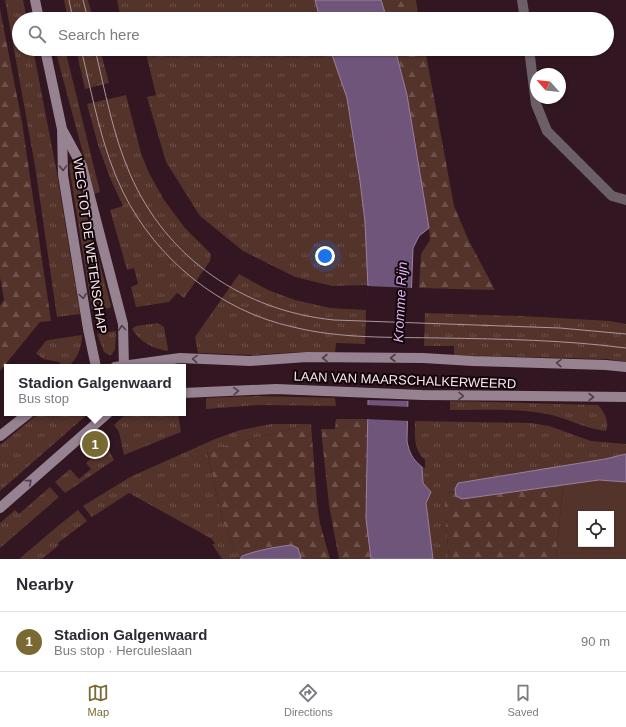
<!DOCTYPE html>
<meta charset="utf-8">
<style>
body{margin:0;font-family:Arial,sans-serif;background:#f2f2f3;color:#2b2b33}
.controls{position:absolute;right:12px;bottom:12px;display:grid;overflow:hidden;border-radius:0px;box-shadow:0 1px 3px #0004}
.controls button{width:36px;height:36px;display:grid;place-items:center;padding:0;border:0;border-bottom:1px solid #e1e1e2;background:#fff;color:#2b2b33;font:20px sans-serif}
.compass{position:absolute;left:530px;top:68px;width:36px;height:36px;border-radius:50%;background:#fff;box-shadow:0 1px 3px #0004;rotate:297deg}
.you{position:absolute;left:325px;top:256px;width:14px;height:14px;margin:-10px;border:3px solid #fff;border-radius:50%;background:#1a73e8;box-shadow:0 0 0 6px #1a73e833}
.badge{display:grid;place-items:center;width:26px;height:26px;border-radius:50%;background:#796933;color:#fff;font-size:13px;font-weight:700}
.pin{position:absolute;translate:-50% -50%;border:2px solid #fff;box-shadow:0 1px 4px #0006}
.popup{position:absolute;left:4px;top:364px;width:182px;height:52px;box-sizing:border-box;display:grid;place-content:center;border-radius:0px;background:#fff;filter:drop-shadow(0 1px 3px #0005);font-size:13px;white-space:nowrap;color:#7c7c81}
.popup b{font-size:15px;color:#2b2b33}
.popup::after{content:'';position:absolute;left:50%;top:100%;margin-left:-8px;border:8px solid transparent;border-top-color:#fff}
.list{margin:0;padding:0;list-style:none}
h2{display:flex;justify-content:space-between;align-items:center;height:52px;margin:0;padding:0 16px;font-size:17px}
h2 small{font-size:13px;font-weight:400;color:#7c7c81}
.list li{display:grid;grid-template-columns:26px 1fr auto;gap:12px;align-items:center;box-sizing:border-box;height:60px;padding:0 16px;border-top:1px solid #e1e1e2}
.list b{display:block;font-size:15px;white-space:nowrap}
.list p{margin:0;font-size:13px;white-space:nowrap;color:#7c7c81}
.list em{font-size:13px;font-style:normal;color:#7c7c81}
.icon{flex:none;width:22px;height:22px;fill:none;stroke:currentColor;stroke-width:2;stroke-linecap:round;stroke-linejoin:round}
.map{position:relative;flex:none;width:626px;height:559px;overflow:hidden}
.search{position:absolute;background:#fff;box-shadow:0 1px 3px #0004;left:12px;right:12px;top:12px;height:44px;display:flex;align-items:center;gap:10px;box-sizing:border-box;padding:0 14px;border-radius:22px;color:#7c7c81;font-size:15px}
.sheet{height:112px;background:#fff}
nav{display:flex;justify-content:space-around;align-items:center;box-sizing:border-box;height:56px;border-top:1px solid #e1e1e2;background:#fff;font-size:11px;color:#7c7c81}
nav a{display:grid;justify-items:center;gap:2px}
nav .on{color:#796933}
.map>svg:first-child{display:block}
</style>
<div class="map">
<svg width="626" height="559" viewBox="0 0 626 559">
<defs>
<pattern id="grass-tufts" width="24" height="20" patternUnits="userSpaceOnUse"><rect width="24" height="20" fill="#54332b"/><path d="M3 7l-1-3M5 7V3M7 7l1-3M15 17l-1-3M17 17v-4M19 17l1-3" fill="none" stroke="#6e514a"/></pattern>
<pattern id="forest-firs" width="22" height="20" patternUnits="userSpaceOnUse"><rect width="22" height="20" fill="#54332b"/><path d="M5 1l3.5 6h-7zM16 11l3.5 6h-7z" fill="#6e514a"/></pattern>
</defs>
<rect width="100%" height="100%" fill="#321621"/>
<g fill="url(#grass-tufts)">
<path d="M5 0H23L27 19H19V49H33L56 168 80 314 57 317 35 166Z"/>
<path d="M64 0H88L93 19H68Z"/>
<path d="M117 0H315L320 19H121Z"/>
<path d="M55 49H65L100 192 94 194Z"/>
<path d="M76 49H100L109 83 85 89Z"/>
<path d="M145 49H330L347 98 360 181 365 222 368 285 332 286 295 277 243 251 200 216 166 162 147 97 156 95Z"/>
<path d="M126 95 141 153 149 173 164 200 185 228 211 254 210 261 184 298 177 293 169 302 136 307 131 287 138 284 134 268 127 270 110 210 123 206 110 178 98 145 87 104Z"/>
<path d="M71 162 73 163 111 306 110 308 92 310 69 166Z"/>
<path d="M239 274 268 290 295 300 330 308 366 310 365 344 336 343 335 353 299 352 254 355 198 353 195 337Z"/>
<path d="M425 313 522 316 610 321 626 324V362L607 359 454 355V346H424Z"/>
<path d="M158 323 164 327 168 349 167 351C152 348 140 342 132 329L136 326Z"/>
<path d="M116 331 115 350 111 355H109L104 352 97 334Z"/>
<path d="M82 335C82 348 77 359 68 367H63L59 362 43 359 36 353 46 341 49 340Z"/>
<path d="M254 396 335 398 336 406 260 405 206 409V398Z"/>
<path d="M450 401 598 405C604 412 610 421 606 431 585 429 567 418 547 414 516 408 481 410 450 410Z"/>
<path d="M39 413H89L0 491V445Z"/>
<path d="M127 413H178L181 432 124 455 119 432 114 425Z"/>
<path d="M415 421 531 423 549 426 591 441 626 444V454L605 459 458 483 455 489 456 492 445 493V515L449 559H433L426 502 431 492 423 483 422 467 425 468V460C413 449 415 436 415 421Z"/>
<path d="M271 424H311L244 441 207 452 223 522 239 559H222L212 544H215L212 539 129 493 92 517 83 506 130 477 215 439 240 430Z"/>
<path d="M106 445 114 460 65 493 55 482 70 469 79 479 91 469 86 463Z"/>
<path d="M50 487 59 497 0 548V523L15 510 19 514Z"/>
<path d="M78 510 87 521 58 543 59 545 42 559H19L59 525Z"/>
</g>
<g fill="url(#forest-firs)">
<path d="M381 0H416L419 19H387Z"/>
<path d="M0 9 22 122 51 321 40 322 0 371V306L4 300 0 277Z"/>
<path d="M395 49H425L454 206 468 239 495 290 419 288 421 254 430 240 429 228 407 95Z"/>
<path d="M336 419H367L366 519 371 559H339L329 505 321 429H335Z"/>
<path d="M311 424 317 503 320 523 330 559H301L298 548 291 545 241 557 239 559 223 522 207 451 244 441Z"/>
<path d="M563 485 556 559H449L445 515V493L456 492V496L462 499Z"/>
</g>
<path fill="#54332b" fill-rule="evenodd" d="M599 480 626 482V559H556L563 485ZM581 514H611V544H581Z"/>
<g fill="#70557b" stroke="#9a809d">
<path d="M315 0H381L387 19H320Z"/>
<path d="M330 49H395L407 95 429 228 419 236 413 248 409 355 407 441C409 452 412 459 422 467L423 483 431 492 426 503 433 559H371L366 519 368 401 371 353 365 222 360 181 347 98Z"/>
<path d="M626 454V482L599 480 462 499 456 496 455 489 458 483 605 459Z"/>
<path d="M291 545 298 548 301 559H240L242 556C258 550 275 547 291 545Z"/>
</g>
<g fill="#321621">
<path d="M367 286 413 288 410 401 366 400 369 353Z"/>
<path d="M366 405 410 407V421L365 419Z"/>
</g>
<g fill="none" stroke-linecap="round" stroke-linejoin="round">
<g stroke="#6c5f68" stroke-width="10">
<path d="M522 0 525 19"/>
<path d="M529 49 536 104 547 131 612 196 626 200"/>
</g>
<g stroke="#978291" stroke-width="10">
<path d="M35 0 39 19"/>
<path d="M45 49 62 129 63 175 88 329 96 367"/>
<path d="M63 131 82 166 123 324 124 367"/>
<path d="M115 367 180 358 250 361 307 357 423 358 473 361 606 365 626 367"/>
<path d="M183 393 276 389 422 395 626 397"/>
<path d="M0 436 29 413"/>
<path d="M0 508 108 413"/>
</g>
<g stroke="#ad969e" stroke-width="1">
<path d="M69 0 73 19"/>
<path d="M83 0 88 19"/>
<path d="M81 49C93 97 101 147 123 192 156 259 220 311 293 327 341 339 392 337 441 338 503 339 565 340 626 348"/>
<path d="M95 49C105 91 113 135 130 174 167 259 244 311 334 320L560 328 626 334"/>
</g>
</g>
<defs><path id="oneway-chevron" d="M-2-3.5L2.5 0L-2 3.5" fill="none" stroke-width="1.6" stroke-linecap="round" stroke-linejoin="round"/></defs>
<g stroke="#4e3e47">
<use href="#oneway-chevron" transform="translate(63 168) rotate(88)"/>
<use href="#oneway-chevron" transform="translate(83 296) rotate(81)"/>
<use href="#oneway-chevron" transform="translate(122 328) rotate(-95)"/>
<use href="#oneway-chevron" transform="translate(325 358) rotate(-180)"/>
<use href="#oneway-chevron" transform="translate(393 358) rotate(-180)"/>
<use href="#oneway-chevron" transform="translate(195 359) rotate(-177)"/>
<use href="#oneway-chevron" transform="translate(559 363) rotate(-178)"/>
<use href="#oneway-chevron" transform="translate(236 391) rotate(-2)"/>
<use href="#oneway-chevron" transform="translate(461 396) rotate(1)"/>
<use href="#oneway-chevron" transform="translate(591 397)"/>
<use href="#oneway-chevron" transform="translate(29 482) rotate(-41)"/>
</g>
<g text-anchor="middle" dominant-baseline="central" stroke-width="4" stroke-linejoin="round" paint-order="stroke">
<g font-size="13" fill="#fbe6ed" stroke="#12060a">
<text transform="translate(90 246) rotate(82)">WEG TOT DE WETENSCHAP</text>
<text transform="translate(405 380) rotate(2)">LAAN VAN MAARSCHALKERWEERD</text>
</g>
<g font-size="14" font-style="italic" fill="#dfb3f2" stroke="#12060a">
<text transform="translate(400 302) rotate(-87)">Kromme Rijn</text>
</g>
</g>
</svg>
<div class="controls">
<button><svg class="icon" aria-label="locate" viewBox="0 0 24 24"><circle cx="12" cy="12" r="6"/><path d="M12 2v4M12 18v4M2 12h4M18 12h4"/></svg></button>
</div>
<svg class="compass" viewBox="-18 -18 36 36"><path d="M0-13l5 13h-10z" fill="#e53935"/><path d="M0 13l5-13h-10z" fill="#7c7c81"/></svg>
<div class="you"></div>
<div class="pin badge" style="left:95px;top:444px">1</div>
<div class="popup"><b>Stadion Galgenwaard</b>Bus stop</div>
<div class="search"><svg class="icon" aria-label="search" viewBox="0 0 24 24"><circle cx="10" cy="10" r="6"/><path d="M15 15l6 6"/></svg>Search here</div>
</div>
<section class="sheet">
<h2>Nearby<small></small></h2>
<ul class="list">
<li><span class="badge">1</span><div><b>Stadion Galgenwaard</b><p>Bus stop · Herculeslaan</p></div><em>90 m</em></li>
</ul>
</section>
<nav>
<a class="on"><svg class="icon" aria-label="map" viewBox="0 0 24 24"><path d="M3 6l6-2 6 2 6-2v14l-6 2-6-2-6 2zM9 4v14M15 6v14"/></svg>Map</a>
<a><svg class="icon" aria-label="directions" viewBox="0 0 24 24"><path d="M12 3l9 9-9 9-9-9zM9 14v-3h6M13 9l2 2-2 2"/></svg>Directions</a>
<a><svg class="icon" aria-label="saved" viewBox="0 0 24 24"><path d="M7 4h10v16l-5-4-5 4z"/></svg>Saved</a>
</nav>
